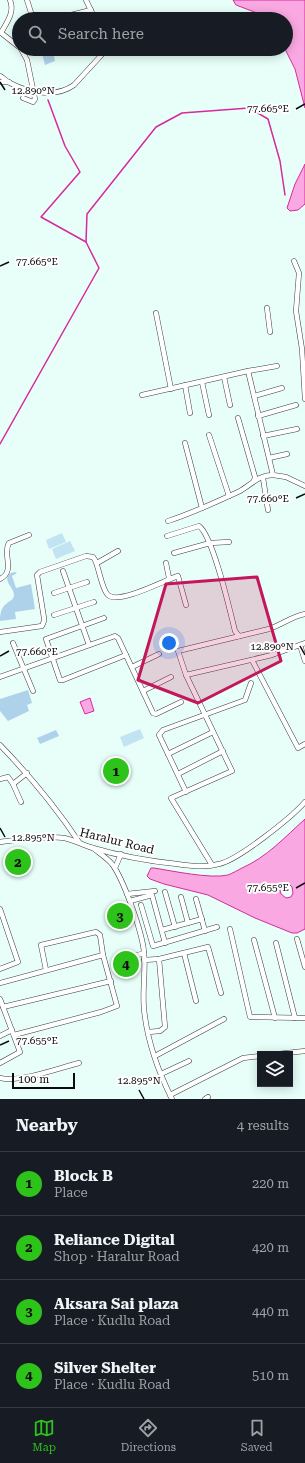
<!DOCTYPE html>
<meta charset="utf-8">
<style>
body{margin:0;font-family:"Roboto Serif",serif;background:#242831;color:#f1f3f6}
.controls{position:absolute;right:12px;bottom:12px;display:grid;overflow:hidden;border-radius:0px;box-shadow:0 2px 10px #0003}
.controls button{width:36px;height:36px;display:grid;place-items:center;padding:0;border:0;border-bottom:1px solid #363941;background:#171b24;color:#f1f3f6;font:20px sans-serif}
.scale{position:absolute;left:12px;bottom:10px;width:63px;box-sizing:border-box;padding-left:4px;border:2px solid #0a0a0a;border-top:0;font-size:11px;line-height:14px;white-space:nowrap;color:#0a0a0a;-webkit-text-stroke:3px #fff;paint-order:stroke}
.you{position:absolute;left:169px;top:643px;width:14px;height:14px;margin:-10px;border:3px solid #fff;border-radius:50%;background:#1a73e8;box-shadow:0 0 0 6px #1a73e833}
.badge{display:grid;place-items:center;width:26px;height:26px;border-radius:50%;background:#2dc31a;color:#111;font-size:13px;font-weight:700}
.pin{position:absolute;translate:-50% -50%;border:2px solid #fff;box-shadow:0 1px 4px #0006}
.list{margin:0;padding:0;list-style:none}
h2{display:flex;justify-content:space-between;align-items:center;height:52px;margin:0;padding:0 16px;font-size:17px}
h2 small{font-size:13px;font-weight:400;color:#9ea1a6}
.list li{display:grid;grid-template-columns:26px 1fr auto;gap:12px;align-items:center;box-sizing:border-box;height:64px;padding:0 16px;border-top:1px solid #363941}
.list b{display:block;font-size:15px;white-space:nowrap}
.list p{margin:0;font-size:13px;white-space:nowrap;color:#9ea1a6}
.list em{font-size:13px;font-style:normal;color:#9ea1a6}
.icon{flex:none;width:22px;height:22px;fill:none;stroke:currentColor;stroke-width:2;stroke-linecap:round;stroke-linejoin:round}
.map{position:relative;flex:none;width:305px;height:1099px;overflow:hidden}
.search{position:absolute;background:#171b24;box-shadow:0 2px 10px #0003;left:12px;right:12px;top:12px;height:44px;display:flex;align-items:center;gap:10px;box-sizing:border-box;padding:0 14px;border-radius:22px;color:#9ea1a6;font-size:15px}
.sheet{height:308px;background:#171b24}
nav{display:flex;justify-content:space-around;align-items:center;box-sizing:border-box;height:56px;border-top:1px solid #363941;background:#171b24;font-size:11px;color:#9ea1a6}
nav a{display:grid;justify-items:center;gap:2px}
nav .on{color:#2dc31a}
.map>svg:first-child{display:block}
</style>
<div class="map">
<svg width="305" height="1099" viewBox="0 0 305 1099">
<rect width="100%" height="100%" fill="#e8fff9"/>
<g fill="#afd2eb">
<path d="M42 49H50L51 51 59 49 60 52 54 56 55 61 45 65 41 50Z"/>
<path d="M15 572 17 573 12 576 16 588 31 584 35 609 15 612 16 619 0 621C0 614 1 608 6 604 10 600 13 601 14 595 14 587 1 580 11 573Z"/>
<path d="M28 690 32 703 27 705 29 711 8 721 0 711V699Z"/>
<path d="M56 730 59 736 40 744 37 738Z"/>
</g>
<g fill="#c2e4f2">
<path d="M62 533 66 542 49 549 46 540Z"/>
<path d="M70 541 75 551 56 559 52 549Z"/>
<path d="M140 729 144 738 124 747 120 737Z"/>
</g>
<g fill="#faa8e1" stroke="#d62a9d" fill-rule="evenodd">
<path d="M233 0H305V108L295 69 285 49H286V19H264L257 13 236 5Z"/>
<path d="M305 164V204L298 210 290 211 287 208 295 184Z"/>
<path d="M90 698 94 711 85 714 80 702Z"/>
<path d="M305 819V929L297 933H292L255 918 208 895 164 884 150 879 147 876 151 868H154C173 871 210 879 228 875 233 873 238 870 242 868 267 857 285 837 305 819ZM284 884H289L292 887 293 893 291 897 286 898 281 894 280 890Z"/>
</g>
<g fill="none" stroke-linecap="round" stroke-linejoin="round">
<g stroke="#d62a9d" stroke-width="1.5">
<path d="M86 242 87 214 156 127 182 113 249 108 268 119 280 161 285 195"/>
<path d="M0 444 99 268 86 242 41 217 80 172 65 146 48 100"/>
</g>
<g stroke="#3d3d3d" stroke-width="5.5">
<g id="minor">
<path d="M27 0 33 19"/>
<path d="M86 0 95 19"/>
<path d="M55 19 91 10"/>
<path d="M0 32 19 47"/>
<path d="M1 33C7 22 15 12 10 0"/>
<path d="M21 49 27 60 35 99 33 102 23 98"/>
<path d="M0 76C4 78 6 81 10 83 29 93 56 98 74 85L107 49"/>
<path d="M0 82H9"/>
<path d="M294 261 299 273 296 311 302 349 305 399"/>
<path d="M267 308 270 332"/>
<path d="M156 313 171 389"/>
<path d="M248 371 277 366"/>
<path d="M224 377 230 405"/>
<path d="M202 382 209 415"/>
<path d="M185 385 190 413"/>
<path d="M142 395 248 371 273 475 286 477 305 486"/>
<path d="M254 396 282 388"/>
<path d="M258 416 296 405"/>
<path d="M238 418 255 477 254 481"/>
<path d="M209 435 229 496"/>
<path d="M263 436 297 429"/>
<path d="M185 443 202 508"/>
<path d="M269 458 287 454"/>
<path d="M263 478 268 510"/>
<path d="M168 521C193 513 216 502 240 491 251 485 258 475 273 475"/>
<path d="M167 536 199 526C213 536 230 611 235 631L239 636"/>
<path d="M174 553 210 543 229 542"/>
<path d="M97 563 118 551"/>
<path d="M166 563 169 578"/>
<path d="M63 571 89 645"/>
<path d="M0 579C16 571 2 554 9 543L29 535"/>
<path d="M54 593 87 582"/>
<path d="M54 615 94 602"/>
<path d="M104 618 46 639 60 680H63L126 655"/>
<path d="M0 632 42 626 44 621V618L37 575 40 572 86 556 93 557 95 560C99 568 102 590 108 595 119 605 165 580 178 576L186 605"/>
<path d="M13 643 33 691"/>
<path d="M300 645 305 661"/>
<path d="M252 660 298 748 305 744"/>
<path d="M132 667 159 654"/>
<path d="M186 675 272 655 305 643"/>
<path d="M0 677 115 636 118 638 153 713 156 714 181 702"/>
<path d="M143 691 171 677"/>
<path d="M0 745C30 776 55 806 79 842"/>
<path d="M168 754 213 732"/>
<path d="M178 774 223 751"/>
<path d="M0 779 8 777 13 784 27 773"/>
<path d="M13 784 21 802"/>
<path d="M186 792 159 735 163 730 245 700 251 683"/>
<path d="M0 842C19 840 46 835 64 838 74 840 83 845 93 848 120 856 148 861 177 864 191 866 205 868 219 864 238 860 291 818 305 802"/>
<path d="M93 848C99 853 107 858 112 864 124 880 142 932 144 952 146 971 142 990 144 1009 147 1040 158 1071 172 1099"/>
<path d="M212 865 171 798 232 771 186 675 178 651 269 629C281 625 293 616 305 614"/>
<path d="M115 868 121 854"/>
<path d="M165 892 175 927"/>
<path d="M127 894 155 891"/>
<path d="M181 897 188 923"/>
<path d="M196 899 205 931"/>
<path d="M130 901 152 895 165 943"/>
<path d="M141 905 153 946 217 927"/>
<path d="M0 909 18 962 0 969"/>
<path d="M230 929 250 1017 305 1018"/>
<path d="M162 930 202 919"/>
<path d="M297 939 305 967"/>
<path d="M254 940 275 1018"/>
<path d="M276 943 295 1018"/>
<path d="M184 953 196 1001"/>
<path d="M135 956 144 953"/>
<path d="M144 960 159 959 208 947 221 993"/>
<path d="M0 983 103 955"/>
<path d="M0 999 20 1052 0 1063"/>
<path d="M3 1007 111 981"/>
<path d="M148 1032 160 1031 165 1027 159 959"/>
<path d="M14 1035 101 1012 117 1006 103 955 100 935 96 932 41 945 46 970"/>
<path d="M0 1036 12 1030"/>
<path d="M278 1054 305 1051"/>
<path d="M155 1056 224 1019"/>
<path d="M161 1074 189 1061"/>
<path d="M0 1078C19 1083 59 1068 79 1063"/>
<path d="M170 1095 243 1058 260 1056"/>
<path d="M205 1099 208 1097"/>
</g>
</g>
<use href="#minor" stroke="#fff" stroke-width="4.5"/>
</g>
<path fill="#c2185b" fill-opacity="0.2" stroke="#c2185b" stroke-width="3" stroke-linejoin="round" d="M257 577 281 661 198 703 138 680 166 584Z"/>
<path fill="none" stroke="#0a0a0a" stroke-width="1.5" d="M0 82 5 90M296 109 305 104M0 266 9 262M296 498 305 494M300 646 305 655M0 656 9 651M0 828 5 837M296 888 305 883M0 1045 9 1041M139 1090 144 1099"/>
<g text-anchor="middle" dominant-baseline="central" stroke-width="4" stroke-linejoin="round" paint-order="stroke">
<g font-size="12" fill="#0a0a0a" stroke="#fff">
<text transform="translate(117 841) rotate(14)">Haralur Road</text>
</g>
</g>
<g font-size="10" text-anchor="middle" fill="#0a0a0a" stroke="#fff" stroke-width="4" stroke-linejoin="round" paint-order="stroke">
<text x="33" y="94">12.890°N</text>
<text x="268" y="112">77.665°E</text>
<text x="37" y="265">77.665°E</text>
<text x="268" y="502">77.660°E</text>
<text x="272" y="650">12.890°N</text>
<text x="37" y="655">77.660°E</text>
<text x="33" y="841">12.895°N</text>
<text x="268" y="891">77.655°E</text>
<text x="37" y="1044">77.655°E</text>
<text x="139" y="1084">12.895°N</text>
</g>
</svg>
<div class="controls">
<button><svg class="icon" aria-label="layers" viewBox="0 0 24 24"><path d="M12 4l9 5-9 5-9-5zM3 14l9 5 9-5"/></svg></button>
</div>
<div class="scale">100 m</div>
<div class="you"></div>
<div class="pin badge" style="left:116px;top:771px">1</div>
<div class="pin badge" style="left:18px;top:862px">2</div>
<div class="pin badge" style="left:120px;top:916px">3</div>
<div class="pin badge" style="left:126px;top:964px">4</div>
<div class="search"><svg class="icon" aria-label="search" viewBox="0 0 24 24"><circle cx="10" cy="10" r="6"/><path d="M15 15l6 6"/></svg>Search here</div>
</div>
<section class="sheet">
<h2>Nearby<small>4 results</small></h2>
<ul class="list">
<li><span class="badge">1</span><div><b>Block B</b><p>Place</p></div><em>220 m</em></li>
<li><span class="badge">2</span><div><b>Reliance Digital</b><p>Shop · Haralur Road</p></div><em>420 m</em></li>
<li><span class="badge">3</span><div><b>Aksara Sai plaza</b><p>Place · Kudlu Road</p></div><em>440 m</em></li>
<li><span class="badge">4</span><div><b>Silver Shelter</b><p>Place · Kudlu Road</p></div><em>510 m</em></li>
</ul>
</section>
<nav>
<a class="on"><svg class="icon" aria-label="map" viewBox="0 0 24 24"><path d="M3 6l6-2 6 2 6-2v14l-6 2-6-2-6 2zM9 4v14M15 6v14"/></svg>Map</a>
<a><svg class="icon" aria-label="directions" viewBox="0 0 24 24"><path d="M12 3l9 9-9 9-9-9zM9 14v-3h6M13 9l2 2-2 2"/></svg>Directions</a>
<a><svg class="icon" aria-label="saved" viewBox="0 0 24 24"><path d="M7 4h10v16l-5-4-5 4z"/></svg>Saved</a>
</nav>
